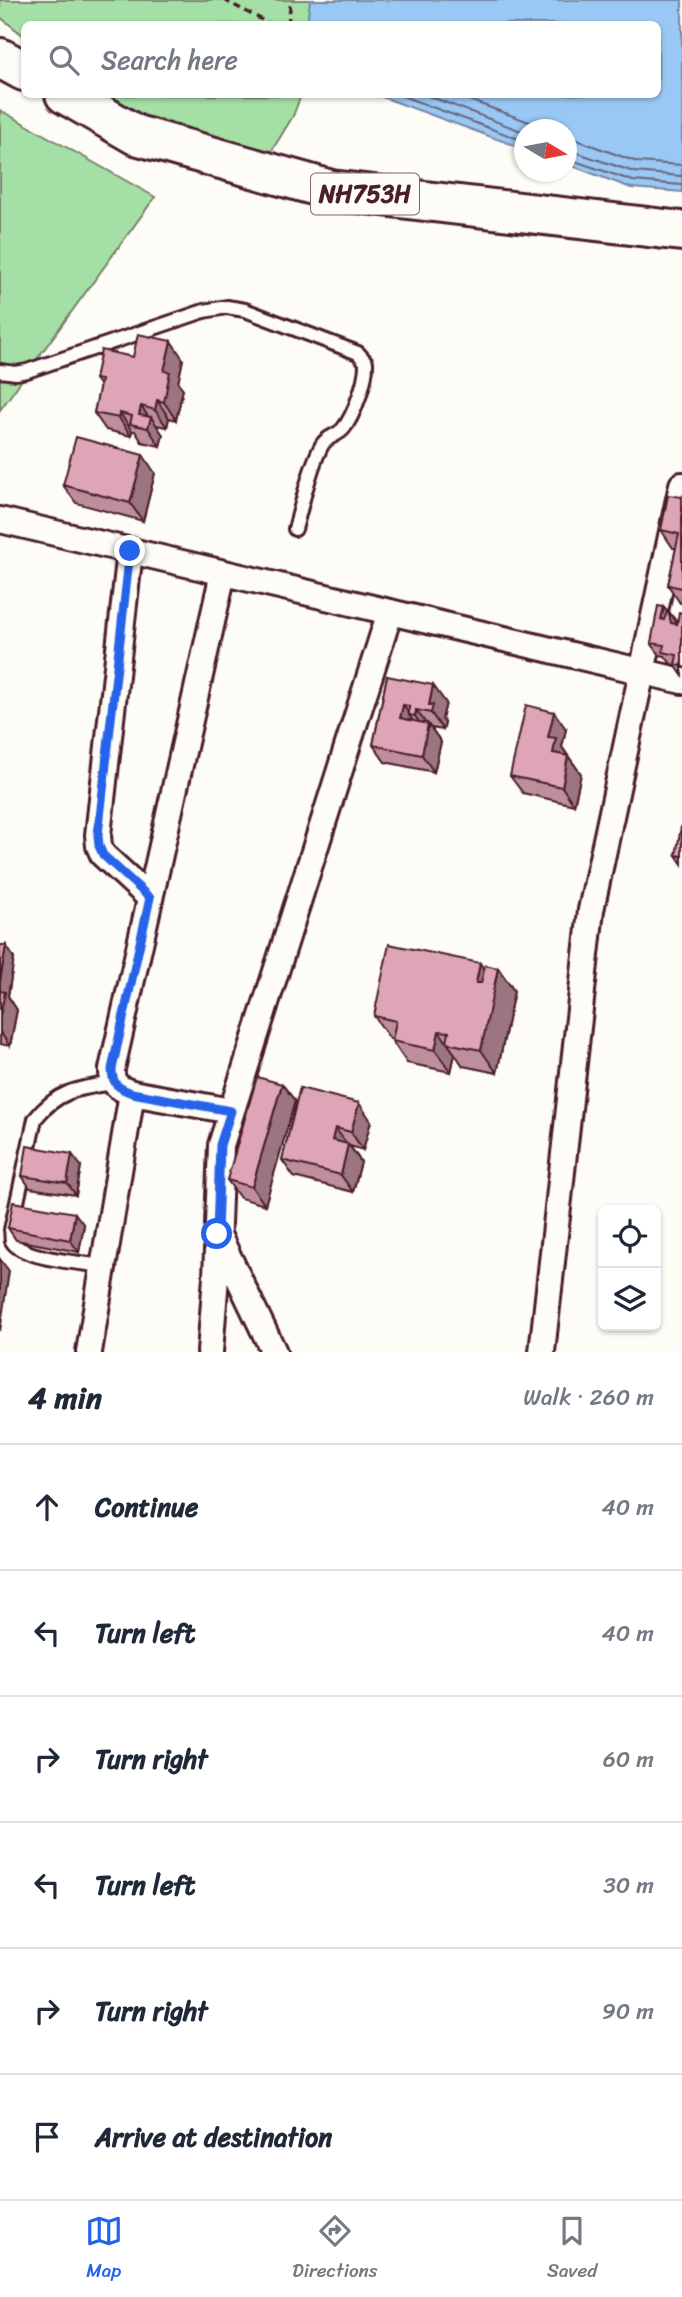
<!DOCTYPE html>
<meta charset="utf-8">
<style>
body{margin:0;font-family:Sriracha,sans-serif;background:#f6f6f7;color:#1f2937}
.controls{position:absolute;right:21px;bottom:21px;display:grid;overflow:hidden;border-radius:10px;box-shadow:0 2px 5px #0004}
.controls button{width:63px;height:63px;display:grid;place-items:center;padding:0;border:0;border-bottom:2px solid #e0e1e3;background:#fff;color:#1f2937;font:35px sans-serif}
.compass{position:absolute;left:514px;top:119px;width:63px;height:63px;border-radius:50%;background:#fff;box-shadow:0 2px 5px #0004;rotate:100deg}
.stop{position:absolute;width:21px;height:21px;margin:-16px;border:5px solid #2563eb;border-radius:50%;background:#fff}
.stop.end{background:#2563eb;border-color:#fff;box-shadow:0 2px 7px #0008}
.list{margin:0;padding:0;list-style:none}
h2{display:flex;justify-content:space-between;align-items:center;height:91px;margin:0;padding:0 28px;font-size:30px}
h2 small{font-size:23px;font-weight:400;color:#747a83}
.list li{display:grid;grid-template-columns:46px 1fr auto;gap:21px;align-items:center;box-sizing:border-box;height:126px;padding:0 28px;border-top:2px solid #e0e1e3}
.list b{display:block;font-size:26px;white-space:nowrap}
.list em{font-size:23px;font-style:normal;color:#747a83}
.icon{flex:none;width:38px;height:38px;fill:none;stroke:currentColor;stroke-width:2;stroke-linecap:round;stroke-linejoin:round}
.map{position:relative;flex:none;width:682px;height:1352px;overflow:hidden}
.search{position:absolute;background:#fff;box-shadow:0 2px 5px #0004;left:21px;right:21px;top:21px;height:77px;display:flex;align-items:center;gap:18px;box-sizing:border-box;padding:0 24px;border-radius:10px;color:#747a83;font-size:26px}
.sheet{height:847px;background:#fff}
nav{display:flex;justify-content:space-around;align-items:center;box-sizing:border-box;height:98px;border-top:2px solid #e0e1e3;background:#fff;font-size:19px;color:#747a83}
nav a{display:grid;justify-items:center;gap:4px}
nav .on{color:#2563eb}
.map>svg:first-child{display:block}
</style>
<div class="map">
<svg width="682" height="1352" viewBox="0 0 682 1352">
<rect width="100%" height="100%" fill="#fdfcf7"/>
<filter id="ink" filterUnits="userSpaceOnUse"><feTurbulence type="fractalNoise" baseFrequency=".0143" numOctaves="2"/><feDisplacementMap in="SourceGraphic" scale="14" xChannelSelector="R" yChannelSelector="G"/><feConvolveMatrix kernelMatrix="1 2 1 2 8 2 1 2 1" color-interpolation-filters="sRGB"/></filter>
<g filter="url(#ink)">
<g fill="#a4e0a6" stroke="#778068" stroke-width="2">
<path d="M0 0H339L328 24H24V36L0 17Z"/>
<path d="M110 95H301L293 116 260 170 147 119Z"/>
<path d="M0 110 155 197 0 410Z"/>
</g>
<path fill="#98c8f3" stroke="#7984a3" stroke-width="2" d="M310 0H682V192L631 188 567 164 566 130H524V149L377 95 658 94V24H307Z"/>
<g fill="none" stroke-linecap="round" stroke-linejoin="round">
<g stroke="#69637b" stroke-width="2">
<path d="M397 94 524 141"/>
<path d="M423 94 524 132"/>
<path d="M453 94 532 123 542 130"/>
<path d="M566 139 577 140 637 162 682 165"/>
<path d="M566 149 634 172 682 176"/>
<path d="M566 158 633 181 682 185"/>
</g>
<g stroke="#4a1f2b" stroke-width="18">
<g id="service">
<path d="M0 371 16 373 27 371 204 311 227 307 245 310 358 353 366 362C367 379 354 416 343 429 337 436 327 436 322 445 310 466 302 505 295 529"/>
<path d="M103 1266C84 1263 21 1259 12 1241 11 1238 12 1234 11 1230L35 1119C58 1090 79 1088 114 1083"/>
</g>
</g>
<g stroke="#4a1f2b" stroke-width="30">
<g id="minor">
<path d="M0 520 682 681"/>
<path d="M130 551 98 835 99 846 103 855 150 898"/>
<path d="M223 573 112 1069C111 1084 118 1088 132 1093L231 1111"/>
<path d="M220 1239 274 1352"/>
<path d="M89 1352 132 1093"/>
<path d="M210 1352 216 1277 221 1145 390 612"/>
<path d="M542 1352 591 910 682 485"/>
</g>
</g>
<g stroke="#4a1f2b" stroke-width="44">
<g id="trunk">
<path d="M0 58 24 71"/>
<path d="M65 94 136 135 331 190 682 231"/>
</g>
</g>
<g stroke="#4a1f2b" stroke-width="3.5" stroke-dasharray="7 5" stroke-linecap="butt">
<path d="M224 0 270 24"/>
<path d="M288 24 291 0"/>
</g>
<use href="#service" stroke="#fdfcf7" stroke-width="12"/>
<use href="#minor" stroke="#fdfcf7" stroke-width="24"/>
<use href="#trunk" stroke="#fdfcf7" stroke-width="38"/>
</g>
<g fill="#be8e9c" stroke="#4a1f2b" stroke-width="2">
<path d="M133 357 183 359 178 383 183 389 176 420 169 418 167 427 156 425 163 435 160 446 142 442 135 431H132L131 436 106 430 94 413 100 386 95 379Z"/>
<path d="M155 473 143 521 76 503 63 485Z"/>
<path d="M682 497V603H680L668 585 676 548H673L661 530Z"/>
<path d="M664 607 677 622 682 613V675L675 665 671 664 665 656 660 655 651 643Z"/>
<path d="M387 676 446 703 442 719 445 723 443 730 431 728 441 742 434 772 385 762 373 745Z"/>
<path d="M566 729 562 747 581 774 574 805 523 793 510 776Z"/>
<path d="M676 855 682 856V864Z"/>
<path d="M0 945 14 958 8 996 17 1010 10 1046 0 1044Z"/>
<path d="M498 968 514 991 497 1073 463 1066 455 1054 451 1072 407 1063 392 1041V1039H390L374 1016 484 969Z"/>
<path d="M282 1084 295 1101 265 1205 240 1198 227 1180Z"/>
<path d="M300 1088 371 1121 363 1150 350 1146 361 1162 353 1192 294 1177 282 1160Z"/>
<path d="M81 1166 76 1195 30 1188 22 1176Z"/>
<path d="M84 1225 79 1252 16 1240 8 1228Z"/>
</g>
<g fill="#9b747f" stroke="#4a1f2b" stroke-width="2">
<path d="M171 341 183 359 178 383 183 389 176 420 164 402V371Z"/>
<path d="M157 400 169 418 167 427 155 410Z"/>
<path d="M141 406 150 419 151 417 163 435 160 446 139 415Z"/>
<path d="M120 413 132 431 131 436 119 418Z"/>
<path d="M143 455 155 473 143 521 130 503Z"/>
<path d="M664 607 670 616 668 610 677 623 680 635 661 619Z"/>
<path d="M433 685 446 703 442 719 445 723 443 730 431 713 429 705Z"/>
<path d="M403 705 410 715H409L415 724 400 718Z"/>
<path d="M416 710 428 726V724L441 742 434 772 422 755 426 733 415 716Z"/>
<path d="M554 712 566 729 562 747 568 756 553 753 548 737Z"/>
<path d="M568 756 581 774 574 805 562 787Z"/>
<path d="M6 945 14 958 8 996 17 1010 10 1046 0 1032V981Z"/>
<path d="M480 963 495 984 498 968 514 991 497 1073 481 1050 476 983Z"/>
<path d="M439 1031 455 1054 451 1072 435 1050Z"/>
<path d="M282 1084 295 1101 265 1205 252 1187Z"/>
<path d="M359 1103 371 1121 363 1150 351 1132Z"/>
<path d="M335 1128 348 1145 332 1140Z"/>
<path d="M348 1144 361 1162 353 1192 341 1175Z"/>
<path d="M72 1154 81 1166 76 1195 67 1183Z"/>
<path d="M75 1213 84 1225 79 1252 70 1240Z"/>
<path d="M0 1259 9 1271 0 1331Z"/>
</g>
<g fill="#dda5b5" stroke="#4a1f2b" stroke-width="2">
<path d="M138 334 171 341 164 371 170 372 164 402 157 400 155 410 141 406 139 415 151 417 148 428 130 424 132 416 120 413 119 418 94 413 101 380 95 379 101 350 133 357Z"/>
<path d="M76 437 143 455 130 503 63 485Z"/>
<path d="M668 495 682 497V588L668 585 679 534 661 530Z"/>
<path d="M658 606 664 607 661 619 664 620 668 610 671 623 677 624 679 612 682 613V666L675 665 677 655 663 652 664 645 651 643Z"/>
<path d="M387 676 433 685 429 705H433L431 713 416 710 415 716 409 715V706L403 705 400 718 428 724 422 755 373 745Z"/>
<path d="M526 705 554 712 548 737 556 738 553 753 568 756 562 787 510 776Z"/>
<path d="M681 827H682V856L676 855Z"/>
<path d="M389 944 480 963 476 983H481L485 965 498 968 481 1050 447 1043 449 1032 439 1031 435 1050 392 1041 396 1021 374 1016Z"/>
<path d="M0 945H6L0 981Z"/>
<path d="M0 991 5 992 0 1016Z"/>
<path d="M257 1077 282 1084 252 1187 227 1180Z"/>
<path d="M300 1088 359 1103 351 1132 335 1128 332 1140 348 1144 341 1175 282 1160Z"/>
<path d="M27 1146 72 1154 67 1183 22 1176Z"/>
<path d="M13 1202 75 1213 70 1240 8 1228Z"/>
</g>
</g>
<g fill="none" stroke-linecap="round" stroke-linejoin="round" filter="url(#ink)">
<path stroke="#2563eb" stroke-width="9" d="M130 551 98 835 99 846 103 855 150 898 112 1069C112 1084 118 1088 132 1093L231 1111 220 1145 217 1234"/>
</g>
<g text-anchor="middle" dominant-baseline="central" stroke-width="5" stroke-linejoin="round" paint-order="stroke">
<rect fill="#fdfcf7" stroke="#806168" stroke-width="2" x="311" y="173.5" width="108" height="41" rx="5"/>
<g font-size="24" font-weight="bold" fill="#4a1f2b">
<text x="365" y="194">NH753H</text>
</g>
</g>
</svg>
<div class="controls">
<button><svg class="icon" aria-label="locate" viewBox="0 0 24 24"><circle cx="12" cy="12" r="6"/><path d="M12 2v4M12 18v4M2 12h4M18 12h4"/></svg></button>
<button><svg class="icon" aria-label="layers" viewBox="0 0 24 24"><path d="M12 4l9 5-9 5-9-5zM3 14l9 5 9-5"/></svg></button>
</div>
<svg class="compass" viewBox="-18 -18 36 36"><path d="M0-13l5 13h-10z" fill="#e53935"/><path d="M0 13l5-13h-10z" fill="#747a83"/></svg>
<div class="stop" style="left:217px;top:1234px"></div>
<div class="stop end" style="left:130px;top:551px"></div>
<div class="search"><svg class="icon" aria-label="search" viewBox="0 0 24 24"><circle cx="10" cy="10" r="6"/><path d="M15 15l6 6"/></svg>Search here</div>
</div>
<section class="sheet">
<h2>4 min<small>Walk · 260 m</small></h2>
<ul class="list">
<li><svg class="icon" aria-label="ahead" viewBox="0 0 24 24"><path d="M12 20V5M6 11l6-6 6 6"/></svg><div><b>Continue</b></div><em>40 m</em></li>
<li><svg class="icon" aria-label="left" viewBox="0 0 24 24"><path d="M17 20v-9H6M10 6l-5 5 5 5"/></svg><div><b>Turn left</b></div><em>40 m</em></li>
<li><svg class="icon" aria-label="right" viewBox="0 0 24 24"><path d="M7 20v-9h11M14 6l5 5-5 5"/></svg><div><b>Turn right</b></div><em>60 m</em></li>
<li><svg class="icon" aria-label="left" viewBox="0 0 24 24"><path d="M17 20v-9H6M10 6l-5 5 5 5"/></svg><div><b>Turn left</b></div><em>30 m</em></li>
<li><svg class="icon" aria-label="right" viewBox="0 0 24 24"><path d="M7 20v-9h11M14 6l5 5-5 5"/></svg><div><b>Turn right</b></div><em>90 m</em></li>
<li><svg class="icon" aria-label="arrive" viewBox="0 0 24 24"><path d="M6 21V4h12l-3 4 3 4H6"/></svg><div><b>Arrive at destination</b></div></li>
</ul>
</section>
<nav>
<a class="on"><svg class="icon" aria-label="map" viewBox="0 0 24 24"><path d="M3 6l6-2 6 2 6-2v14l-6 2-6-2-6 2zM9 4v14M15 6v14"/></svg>Map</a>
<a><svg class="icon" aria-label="directions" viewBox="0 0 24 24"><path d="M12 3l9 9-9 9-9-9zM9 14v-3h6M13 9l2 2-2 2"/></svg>Directions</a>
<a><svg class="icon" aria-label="saved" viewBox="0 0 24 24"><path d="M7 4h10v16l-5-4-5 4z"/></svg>Saved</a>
</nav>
